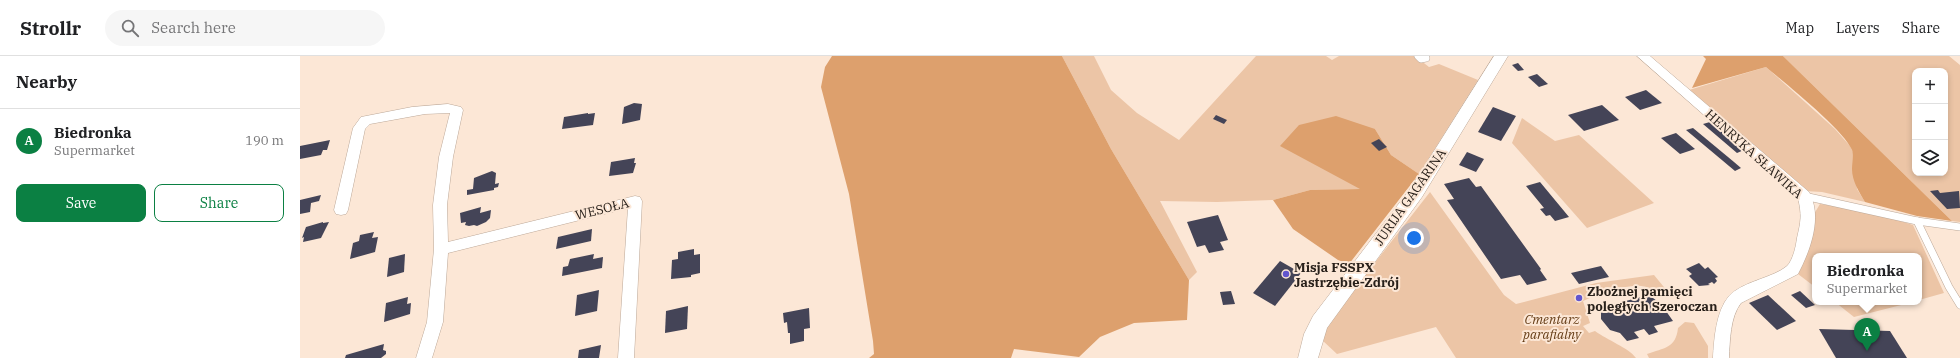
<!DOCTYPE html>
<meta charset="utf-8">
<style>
body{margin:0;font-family:"IBM Plex Serif",serif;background:#f6f6f6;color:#202124}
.controls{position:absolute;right:12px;top:12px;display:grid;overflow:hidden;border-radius:8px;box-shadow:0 2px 6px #0003}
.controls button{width:36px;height:36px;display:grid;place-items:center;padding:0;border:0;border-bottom:1px solid #e0e0e0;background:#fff;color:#202124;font:20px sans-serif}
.you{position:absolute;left:1114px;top:182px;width:14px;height:14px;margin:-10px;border:3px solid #fff;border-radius:50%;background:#1a73e8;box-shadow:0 0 0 6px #1a73e833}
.badge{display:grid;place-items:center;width:26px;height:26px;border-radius:50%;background:#0b8043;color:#fff;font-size:13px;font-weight:700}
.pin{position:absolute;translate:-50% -33px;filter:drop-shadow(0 1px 2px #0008)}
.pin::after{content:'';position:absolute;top:21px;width:14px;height:12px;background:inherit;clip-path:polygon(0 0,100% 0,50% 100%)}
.popup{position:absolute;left:1512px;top:197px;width:110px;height:52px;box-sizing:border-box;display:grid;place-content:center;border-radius:8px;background:#fff;filter:drop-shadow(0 1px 3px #0005);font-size:13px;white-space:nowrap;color:#757577}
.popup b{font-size:15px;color:#202124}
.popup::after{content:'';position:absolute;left:50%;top:100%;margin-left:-8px;border:8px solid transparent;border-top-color:#fff}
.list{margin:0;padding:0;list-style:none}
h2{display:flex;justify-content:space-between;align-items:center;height:52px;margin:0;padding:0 16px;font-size:17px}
h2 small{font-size:13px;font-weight:400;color:#757577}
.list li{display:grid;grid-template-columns:26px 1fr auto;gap:12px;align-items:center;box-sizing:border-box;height:64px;padding:0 16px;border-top:1px solid #e0e0e0}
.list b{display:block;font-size:15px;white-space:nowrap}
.list p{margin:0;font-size:13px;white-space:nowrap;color:#757577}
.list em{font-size:13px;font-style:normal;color:#757577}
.actions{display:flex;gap:8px;padding:12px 16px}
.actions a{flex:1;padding:9px 0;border:1px solid #0b8043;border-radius:8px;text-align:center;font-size:14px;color:#0b8043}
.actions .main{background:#0b8043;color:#fff}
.icon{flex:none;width:22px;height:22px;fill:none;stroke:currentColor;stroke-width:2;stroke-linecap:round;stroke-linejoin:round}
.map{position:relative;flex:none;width:1660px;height:302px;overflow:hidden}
header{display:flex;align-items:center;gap:24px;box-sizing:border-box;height:56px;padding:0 20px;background:#fff;border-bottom:1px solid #e0e0e0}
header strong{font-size:19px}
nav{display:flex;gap:22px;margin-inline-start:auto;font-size:14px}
.search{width:280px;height:36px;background:#f6f6f6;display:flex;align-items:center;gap:10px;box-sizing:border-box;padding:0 14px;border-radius:22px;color:#757577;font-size:15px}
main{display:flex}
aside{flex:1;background:#fff}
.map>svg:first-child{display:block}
</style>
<header>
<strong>Strollr</strong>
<div class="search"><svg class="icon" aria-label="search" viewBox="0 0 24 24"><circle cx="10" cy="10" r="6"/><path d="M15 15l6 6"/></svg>Search here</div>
<nav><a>Map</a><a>Layers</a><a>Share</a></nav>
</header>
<main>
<aside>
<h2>Nearby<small></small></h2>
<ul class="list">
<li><span class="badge">A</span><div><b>Biedronka</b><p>Supermarket</p></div><em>190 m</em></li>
</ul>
<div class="actions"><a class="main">Save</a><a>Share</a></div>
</aside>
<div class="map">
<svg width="1660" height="302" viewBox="0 0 1660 302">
<rect width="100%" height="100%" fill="#fce7d6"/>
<g fill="#ecc5a6" fill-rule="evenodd">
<path d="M762 0H794L811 34 837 57 879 84 956 0H1026L1032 4 1039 0H1115L1129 11 1139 8 1178 24 1119 118 1091 99 1075 73 1061 133 1010 134 973 144 917 146 860 145 897 216 889 224 811 93Z"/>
<path d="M1483 0H1649L1660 9V166L1652 165ZM1615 15H1645V117H1615Z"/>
<path d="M1466 11 1535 73 1550 90 1553 96 1557 133 1565 146 1522 136 1504 135 1389 34Z"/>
<path d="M1222 62 1255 85 1279 79 1354 147 1287 172 1212 87Z"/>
<path d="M1130 136 1204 239 1216 248 1296 227 1354 219 1368 236C1359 237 1351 231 1341 230 1327 228 1296 239 1283 245L1290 267 1283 270 1289 277 1295 275C1307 284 1329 292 1336 302H1156L1136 271 1037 298 1022 284 1031 263Z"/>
<path d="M1520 148 1572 156 1613 169 1644 237 1619 244V200H1515V231L1498 218 1514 158Z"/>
<path d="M1535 246H1613L1554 261Z"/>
<path d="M1385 266 1394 267 1408 290V302H1349L1347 298C1364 292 1376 292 1378 272Z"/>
</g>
<g fill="#dda06d">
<path d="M532 0H762L811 93 889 224 887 264 834 267 800 281 779 301 714 293 711 302H569L574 298 573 285 549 138 521 31 525 11Z"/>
<path d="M1403 0H1483L1652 165 1617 160 1565 146C1559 136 1552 125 1552 113 1552 107 1554 99 1552 94 1544 74 1485 27 1466 11L1392 32 1406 3Z"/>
<path d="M1036 60 1075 73 1091 99 1119 118 1049 208 1038 204 993 173 973 144 1010 134 1060 133 980 90 999 69Z"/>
</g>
<g fill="#444457">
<path d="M1218 7 1224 14 1218 15 1212 9Z"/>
<path d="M1237 18 1248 28 1239 31 1228 21Z"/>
<path d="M1346 34 1362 47 1340 54 1325 41Z"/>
<path d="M334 47 342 48 340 64 322 68 324 51Z"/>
<path d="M1302 49 1319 64 1284 75 1268 59Z"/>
<path d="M1193 51 1216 60 1201 85 1178 76Z"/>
<path d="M288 57V58L295 57 293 69 262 73 264 61Z"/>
<path d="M916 59 927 64 924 68 913 63Z"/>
<path d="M1410 66 1423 77 1444 94 1437 97 1403 68Z"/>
<path d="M1393 72 1434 106 1441 112 1435 115 1386 74Z"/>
<path d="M1376 77 1395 93 1380 98 1361 82Z"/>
<path d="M1079 83 1087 91 1079 95 1071 87Z"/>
<path d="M30 84 27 94H23L21 99 0 103V90Z"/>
<path d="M1167 96 1184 103 1176 116 1159 109Z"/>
<path d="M335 102 334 107H336L333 117 309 120 311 106Z"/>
<path d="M192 115 196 117 195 128 199 127 198 131 194 132V134L167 139V134L173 133 174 122Z"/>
<path d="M1169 122 1176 131 1181 130 1241 213 1240 214 1247 224 1227 229 1220 219 1201 223 1147 144 1154 143 1144 128Z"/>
<path d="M1240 126 1269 161 1255 165 1250 159 1246 160 1240 153 1244 152 1226 130Z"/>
<path d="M1638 134 1640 137 1659 135 1660 152 1647 153 1630 135Z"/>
<path d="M21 139 19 145 11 147 10 156 0 158V144Z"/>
<path d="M181 151 180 157 191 154 190 162 186 166 177 170 174 169 169 170 165 169 166 166 161 167 160 157Z"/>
<path d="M918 159 928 184 920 186 924 194 909 197 905 189 897 191 887 166Z"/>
<path d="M23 166V167L29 166 21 182 3 186 4 181 2 182 6 171Z"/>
<path d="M292 173 291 185 256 193 258 181Z"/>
<path d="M74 176 72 182 78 181 75 196 50 203 53 187 59 185 60 179Z"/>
<path d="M394 193V199L400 198V217L391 219V221L371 223 372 204 378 203V196Z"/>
<path d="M105 198 104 216 87 221 89 202Z"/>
<path d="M294 198 293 203 303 201 302 212 262 220 263 211 268 210 270 203Z"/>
<path d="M980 205 1001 217 975 250 953 237Z"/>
<path d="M1399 207 1405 213 1408 211 1418 221 1415 222 1417 225 1414 228 1412 226 1408 228 1410 229 1399 230 1389 220 1392 218 1386 213Z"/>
<path d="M1301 210 1309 221 1279 228 1271 217Z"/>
<path d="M299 234 297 255 275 260 277 239Z"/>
<path d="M931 235 935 248 923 249 920 236Z"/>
<path d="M1500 235 1515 249 1506 252 1491 239Z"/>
<path d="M1349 239 1361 248 1373 265 1354 270 1358 276 1349 279 1344 273 1334 276 1339 282 1327 285 1320 277 1310 274 1301 263V256L1311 252 1310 249Z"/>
<path d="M1468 239 1496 265 1477 274 1449 247Z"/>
<path d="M108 241 107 248 111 247 110 258 84 266 86 247Z"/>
<path d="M388 250 387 273 365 277 366 255Z"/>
<path d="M509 252 510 272 504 273V285L490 288V277H488L487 266 484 267 483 257Z"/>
<path d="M1519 273 1590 275 1607 302H1536Z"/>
<path d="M84 288 83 294 86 295V298L81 302H45L46 299Z"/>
<path d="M301 289 299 302H278L279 294Z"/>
</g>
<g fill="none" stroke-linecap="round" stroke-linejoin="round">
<g stroke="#bca898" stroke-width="8">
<g id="service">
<path d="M1118 0 1121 3 1126 2"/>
<path d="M1504 140 1617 165 1660 171"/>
<path d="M1617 165 1649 231 1660 249"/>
</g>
</g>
<g stroke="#bca898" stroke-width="1">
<g id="minor">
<path d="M1337 0H1350L1509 136C1523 161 1510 195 1498 218L1441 247C1430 261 1430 285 1429 302H1413C1414 283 1416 255 1429 240 1443 225 1473 222 1487 210 1493 204 1496 190 1497 182 1501 165 1502 159 1498 142Z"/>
<path d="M148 48 161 51 163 54 153 101 147 149 148 186 335 140 340 141 342 145 334 302H318L328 152 148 197 143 266 132 302H116L127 266 134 193 133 149 139 101 150 57 125 58 70 68 65 73 48 154 46 158 41 159 36 158 34 154 53 72 61 61 112 51Z"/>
</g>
</g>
<g stroke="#bca898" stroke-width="1">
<path id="tertiary" d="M1194 0H1208L1122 141 1027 272 1018 302H998L1004 278 1013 260 1110 133Z"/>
</g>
<use href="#service" stroke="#fff" stroke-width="7"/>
<use href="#minor" fill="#fff" fill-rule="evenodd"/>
<use href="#tertiary" fill="#fff" fill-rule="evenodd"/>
</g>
<g fill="#6255ce" stroke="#fce7d6" stroke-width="1.5">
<circle cx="986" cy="218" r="4"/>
<circle cx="1279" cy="242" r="4"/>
</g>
<g text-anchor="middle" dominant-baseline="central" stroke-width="4" stroke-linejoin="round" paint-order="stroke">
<g font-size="13" fill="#28201a" stroke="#fce7d6">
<text transform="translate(1454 98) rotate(42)">HENRYKA SŁAWIKA</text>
<text transform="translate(1110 141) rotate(-55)">JURIJA GAGARINA</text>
<text transform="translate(302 153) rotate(-14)">WESOŁA</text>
</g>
<g font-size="13" font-weight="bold" fill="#28201a" stroke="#fce7d6" text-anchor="start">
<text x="994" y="211">Misja FSSPX<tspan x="994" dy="15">Jastrzębie-Zdrój</tspan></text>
<text x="1287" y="235">Zbożnej pamięci<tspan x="1287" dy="15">poległych Szeroczan</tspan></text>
</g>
<g font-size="13" font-style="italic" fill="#653c15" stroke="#fce7d6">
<text x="1252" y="263">Cmentarz<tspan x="1252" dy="15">parafialny</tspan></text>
</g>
</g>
</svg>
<div class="controls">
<button>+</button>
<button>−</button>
<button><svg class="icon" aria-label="layers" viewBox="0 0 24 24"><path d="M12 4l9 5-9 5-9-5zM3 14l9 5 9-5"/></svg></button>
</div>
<div class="you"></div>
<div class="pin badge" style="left:1567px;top:295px">A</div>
<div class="popup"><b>Biedronka</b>Supermarket</div>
</div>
</main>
